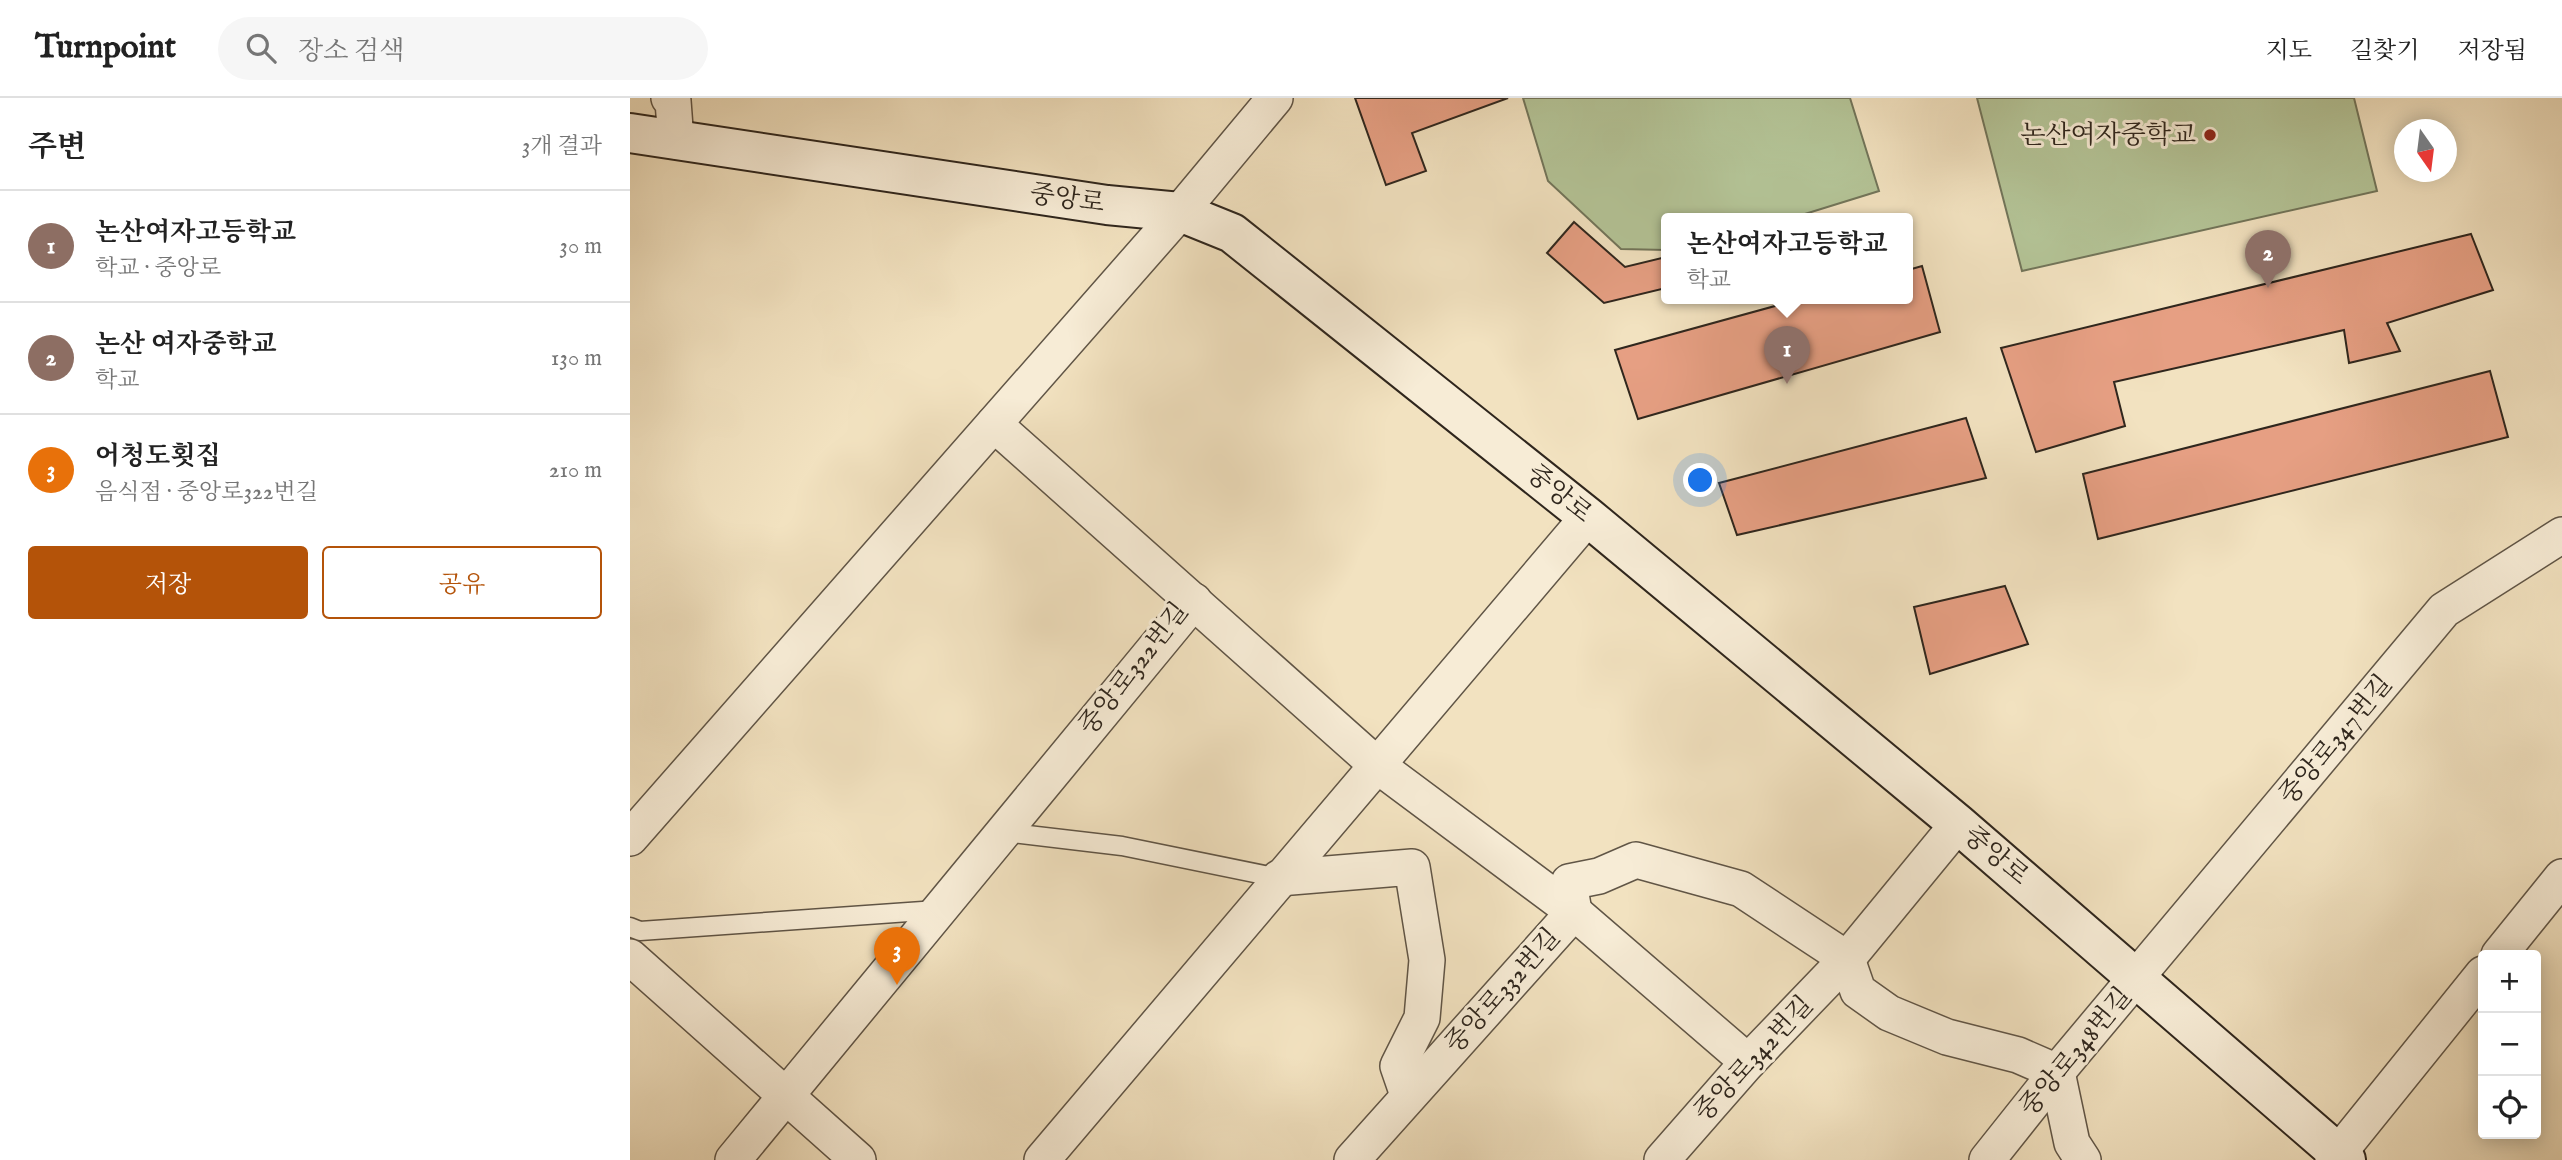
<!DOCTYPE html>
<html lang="ko">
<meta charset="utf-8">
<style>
body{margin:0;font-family:"IM FELL English","Noto Serif KR",serif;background:#f6f6f6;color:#222}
.controls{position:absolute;right:21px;bottom:21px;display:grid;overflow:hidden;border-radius:7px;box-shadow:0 4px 18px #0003}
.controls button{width:63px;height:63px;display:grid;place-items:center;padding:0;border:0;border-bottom:2px solid #e0e0e0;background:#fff;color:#222;font:35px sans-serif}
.compass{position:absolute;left:1764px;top:21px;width:63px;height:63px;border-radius:50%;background:#fff;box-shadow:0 4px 18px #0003;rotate:166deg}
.you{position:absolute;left:1071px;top:383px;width:24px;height:24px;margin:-18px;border:5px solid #fff;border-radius:50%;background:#1a73e8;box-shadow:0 0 0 10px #1a73e833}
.badge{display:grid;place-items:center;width:46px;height:46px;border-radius:50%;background:#b45309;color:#fff;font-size:23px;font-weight:700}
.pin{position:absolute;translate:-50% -58px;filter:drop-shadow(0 2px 4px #0008)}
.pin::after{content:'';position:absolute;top:37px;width:24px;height:21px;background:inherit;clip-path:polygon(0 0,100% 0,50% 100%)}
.popup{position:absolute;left:1031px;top:115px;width:252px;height:91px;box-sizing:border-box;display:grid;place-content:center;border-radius:7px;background:#fff;filter:drop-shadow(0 2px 5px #0005);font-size:23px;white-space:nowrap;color:#767676}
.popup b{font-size:26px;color:#222}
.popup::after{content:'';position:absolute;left:50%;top:100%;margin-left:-14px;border:14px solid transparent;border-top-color:#fff}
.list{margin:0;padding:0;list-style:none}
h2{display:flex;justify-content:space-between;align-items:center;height:91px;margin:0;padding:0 28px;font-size:30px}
h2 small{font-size:23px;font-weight:400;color:#767676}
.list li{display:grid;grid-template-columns:46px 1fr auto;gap:21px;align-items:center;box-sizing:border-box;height:112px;padding:0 28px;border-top:2px solid #e0e0e0}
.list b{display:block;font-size:26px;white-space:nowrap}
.list p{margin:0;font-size:23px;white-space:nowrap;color:#767676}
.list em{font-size:23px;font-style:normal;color:#767676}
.actions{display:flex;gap:14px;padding:21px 28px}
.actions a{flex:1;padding:16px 0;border:2px solid #b45309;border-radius:7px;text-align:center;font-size:24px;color:#b45309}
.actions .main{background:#b45309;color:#fff}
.icon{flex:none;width:38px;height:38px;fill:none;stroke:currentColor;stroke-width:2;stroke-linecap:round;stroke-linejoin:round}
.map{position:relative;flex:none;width:1932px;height:1062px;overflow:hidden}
header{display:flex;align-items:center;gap:42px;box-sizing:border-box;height:98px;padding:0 35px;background:#fff;border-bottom:2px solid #e0e0e0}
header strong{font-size:33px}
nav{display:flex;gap:38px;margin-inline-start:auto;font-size:24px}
.search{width:490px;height:63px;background:#f6f6f6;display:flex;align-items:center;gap:18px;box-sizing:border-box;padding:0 24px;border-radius:38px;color:#767676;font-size:26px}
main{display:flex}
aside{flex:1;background:#fff}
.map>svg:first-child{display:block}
</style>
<header>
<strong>Turnpoint</strong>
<div class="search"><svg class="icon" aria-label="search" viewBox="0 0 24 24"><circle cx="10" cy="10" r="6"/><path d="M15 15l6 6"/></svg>장소 검색</div>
<nav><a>지도</a><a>길찾기</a><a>저장됨</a></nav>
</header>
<main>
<aside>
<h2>주변<small>3개 결과</small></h2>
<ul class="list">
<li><span class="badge" style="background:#8d6e63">1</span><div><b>논산여자고등학교</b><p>학교 · 중앙로</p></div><em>30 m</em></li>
<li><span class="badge" style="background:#8d6e63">2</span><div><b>논산 여자중학교</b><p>학교</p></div><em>130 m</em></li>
<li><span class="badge" style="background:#e8710a">3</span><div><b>어청도횟집</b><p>음식점 · 중앙로322번길</p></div><em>210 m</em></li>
</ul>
<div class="actions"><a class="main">저장</a><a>공유</a></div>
</aside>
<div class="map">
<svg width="1932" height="1062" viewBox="0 0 1932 1062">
<rect width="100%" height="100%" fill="#f2e2c0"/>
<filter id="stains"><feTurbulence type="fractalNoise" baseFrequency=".00286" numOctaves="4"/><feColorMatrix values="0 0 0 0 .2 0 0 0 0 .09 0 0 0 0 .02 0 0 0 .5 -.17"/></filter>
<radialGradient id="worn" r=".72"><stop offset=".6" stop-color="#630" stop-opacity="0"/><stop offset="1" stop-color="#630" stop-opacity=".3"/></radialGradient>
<g fill="#b4c497" stroke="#72755a" stroke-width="2">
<path d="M893 0H1220L1249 93 1162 120H1036V152L991 151 918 83Z"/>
<path d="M1347 0H1724L1747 93 1392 173Z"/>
</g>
<g fill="#e69f83" stroke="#2f261d" stroke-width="2">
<path d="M725 0H878L782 35 796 73 756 87Z"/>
<path d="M944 124 995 169 1036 159V190L974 205 917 155Z"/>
<path d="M1841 136 1863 192 1757 225 1770 253 1719 265 1714 232 1484 284 1495 328 1406 354 1371 250Z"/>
<path d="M1292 168 1310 234 1008 321 985 252 1174 200H1278V172Z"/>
<path d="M1860 273 1878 339 1468 441 1453 376Z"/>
<path d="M1336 320 1356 380 1107 437 1089 385Z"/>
<path d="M1375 488 1398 546 1300 576 1284 509Z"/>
</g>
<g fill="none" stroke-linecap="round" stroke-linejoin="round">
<g stroke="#605546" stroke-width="21">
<g id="lane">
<path d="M373 734 492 748 649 780"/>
<path d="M0 829 10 833 307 812"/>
</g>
</g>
<g stroke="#605546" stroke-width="38">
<g id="street">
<path d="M39 0 43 3 46 43"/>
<path d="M364 326 748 668 944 814 1118 964"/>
<path d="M0 740 550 114 645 0"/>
<path d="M649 780 782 769 797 862 792 920 768 968 778 997"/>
<path d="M944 814 939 784 969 778 1006 762 1111 791 1217 861 1228 893 1259 915 1317 939 1388 957 1427 974 1442 1045 1453 1062"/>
<path d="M1869 857 1932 779"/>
<path d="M0 859 228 1062"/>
<path d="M103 1062 564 503"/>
<path d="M412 1062 958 419"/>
<path d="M722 1062 944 814"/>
<path d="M1032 1062 1118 964 1217 861 1328 726"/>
<path d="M1357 1062 1427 974 1814 512 1932 437"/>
<path d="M1703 1062 1853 876"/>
</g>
</g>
<g stroke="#2f261d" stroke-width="42">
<path id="secondary" d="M0 35 477 107 550 114 602 135 958 419 1328 726 1716 1062"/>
</g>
<use href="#lane" stroke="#f7ecd6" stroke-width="18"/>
<use href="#street" stroke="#f7ecd6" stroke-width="35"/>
<use href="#secondary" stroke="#f7ecd6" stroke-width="38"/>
</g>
<circle fill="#8f2418" stroke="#f7ecd6" stroke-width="2.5" cx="1580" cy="37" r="7"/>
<g text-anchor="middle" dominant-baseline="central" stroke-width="6" stroke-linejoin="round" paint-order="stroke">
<g font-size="26" fill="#2f261d" stroke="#f7ecd6" text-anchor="end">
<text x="1566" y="37">논산여자중학교</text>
</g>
<g font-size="26" fill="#2f261d" stroke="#f7ecd6">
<text transform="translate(437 101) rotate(8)">중앙로</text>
<text transform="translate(929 396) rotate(39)">중앙로</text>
<text transform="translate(504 571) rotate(-52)">중앙로322번길</text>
<text transform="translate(1706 642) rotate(-50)">중앙로347번길</text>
<text transform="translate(1366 758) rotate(40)">중앙로</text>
<text transform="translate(873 893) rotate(-48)">중앙로332번길</text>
<text transform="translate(1446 954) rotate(-50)">중앙로348번길</text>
<text transform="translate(1124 961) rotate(-47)">중앙로342번길</text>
</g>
</g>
<rect width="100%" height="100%" filter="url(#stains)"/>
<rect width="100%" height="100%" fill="url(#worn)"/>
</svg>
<div class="controls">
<button>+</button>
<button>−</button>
<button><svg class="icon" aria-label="locate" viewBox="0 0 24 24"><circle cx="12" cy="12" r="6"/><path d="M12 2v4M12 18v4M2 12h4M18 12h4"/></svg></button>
</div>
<svg class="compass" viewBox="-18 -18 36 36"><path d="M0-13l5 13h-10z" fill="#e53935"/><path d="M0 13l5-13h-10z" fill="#767676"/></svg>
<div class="you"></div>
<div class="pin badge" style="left:1157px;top:286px;background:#8d6e63">1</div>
<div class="popup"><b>논산여자고등학교</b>학교</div>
<div class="pin badge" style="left:1638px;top:190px;background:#8d6e63">2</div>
<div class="pin badge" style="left:267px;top:887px;background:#e8710a">3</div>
</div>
</main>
